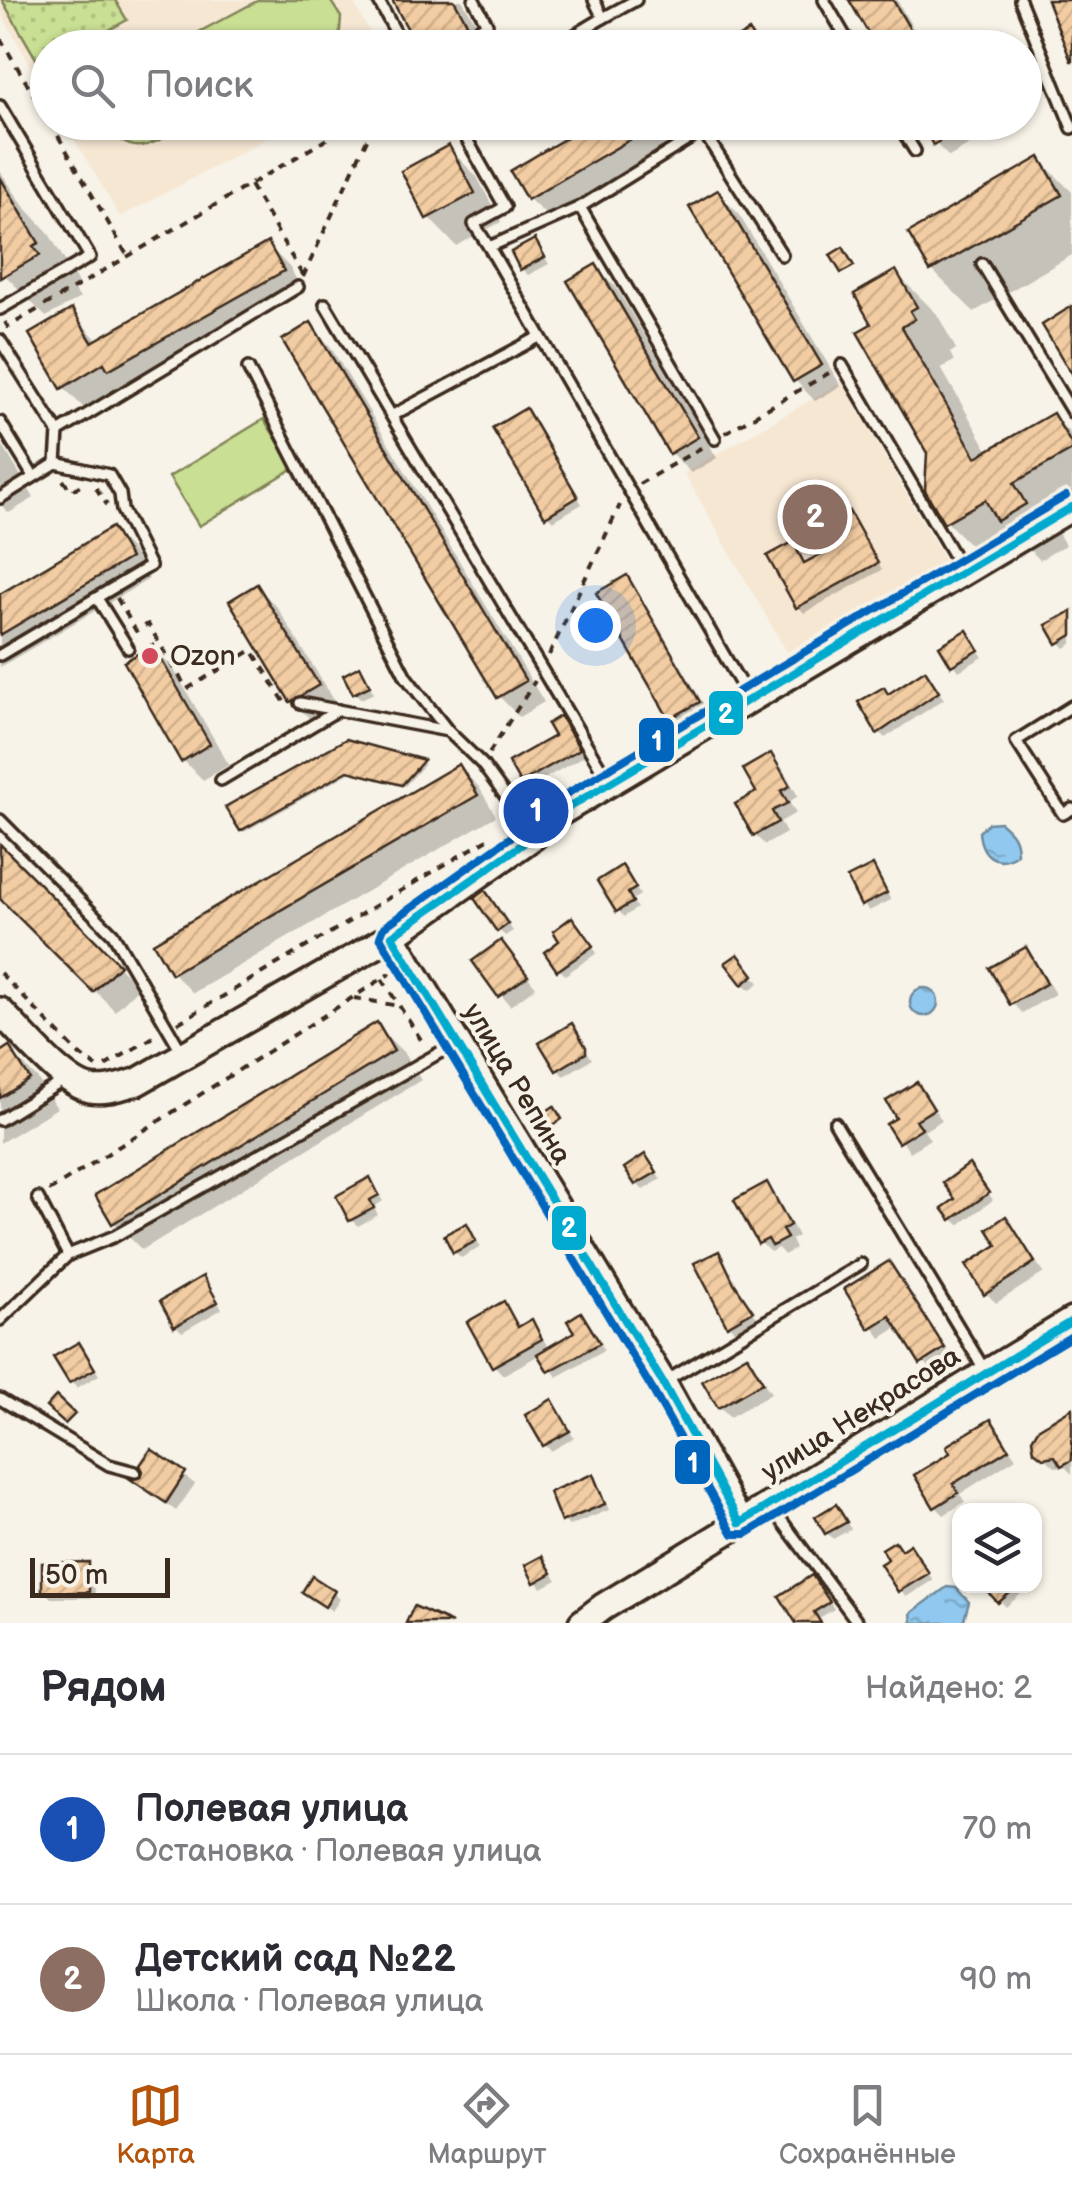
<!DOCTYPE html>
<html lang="ru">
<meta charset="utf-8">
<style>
body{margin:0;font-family:"Balsamiq Sans",sans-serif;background:#f7f7f7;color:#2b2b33}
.controls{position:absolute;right:30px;bottom:30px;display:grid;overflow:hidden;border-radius:20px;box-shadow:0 2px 8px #0004}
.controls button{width:90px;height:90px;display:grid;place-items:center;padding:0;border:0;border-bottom:2px solid #e1e1e2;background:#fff;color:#2b2b33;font:50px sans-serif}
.scale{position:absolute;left:30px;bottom:25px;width:140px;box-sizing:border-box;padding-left:10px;border:5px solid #3b2a1e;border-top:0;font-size:28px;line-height:35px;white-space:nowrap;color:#3b2a1e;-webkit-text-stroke:8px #f7f3e8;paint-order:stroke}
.you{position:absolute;left:595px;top:625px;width:35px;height:35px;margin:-25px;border:8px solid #fff;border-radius:50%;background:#1a73e8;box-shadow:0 0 0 15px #1a73e833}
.badge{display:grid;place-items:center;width:65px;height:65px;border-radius:50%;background:#b45309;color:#fff;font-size:32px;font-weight:700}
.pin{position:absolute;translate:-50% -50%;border:5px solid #fff;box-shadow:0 2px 10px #0006}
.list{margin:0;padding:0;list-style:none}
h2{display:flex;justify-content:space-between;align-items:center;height:130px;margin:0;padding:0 40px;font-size:42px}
h2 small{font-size:32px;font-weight:400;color:#7c7c81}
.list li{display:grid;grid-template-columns:65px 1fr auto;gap:30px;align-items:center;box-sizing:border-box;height:150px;padding:0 40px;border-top:2px solid #e1e1e2}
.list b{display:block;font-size:38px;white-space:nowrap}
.list p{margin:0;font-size:32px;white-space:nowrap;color:#7c7c81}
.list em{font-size:32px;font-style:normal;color:#7c7c81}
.icon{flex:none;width:55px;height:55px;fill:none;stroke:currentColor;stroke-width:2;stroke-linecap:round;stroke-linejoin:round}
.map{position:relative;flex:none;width:1072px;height:1623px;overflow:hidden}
.search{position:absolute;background:#fff;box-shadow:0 2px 8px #0004;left:30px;right:30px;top:30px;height:110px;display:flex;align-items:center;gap:25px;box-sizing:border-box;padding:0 35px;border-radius:55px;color:#7c7c81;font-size:38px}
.sheet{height:430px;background:#fff}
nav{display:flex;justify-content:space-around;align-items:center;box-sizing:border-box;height:140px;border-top:2px solid #e1e1e2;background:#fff;font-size:28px;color:#7c7c81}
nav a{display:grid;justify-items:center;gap:5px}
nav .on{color:#b45309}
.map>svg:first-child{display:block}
</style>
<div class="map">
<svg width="1072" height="1623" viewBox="0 0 1072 1623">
<defs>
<pattern id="park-dots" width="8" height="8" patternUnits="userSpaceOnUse" patternTransform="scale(2.5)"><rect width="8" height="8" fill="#c9df94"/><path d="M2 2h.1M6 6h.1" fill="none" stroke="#aec07f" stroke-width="1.8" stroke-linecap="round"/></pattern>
<pattern id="water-ripples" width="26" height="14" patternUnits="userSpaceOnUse" patternTransform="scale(2.5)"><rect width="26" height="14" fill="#90c8ef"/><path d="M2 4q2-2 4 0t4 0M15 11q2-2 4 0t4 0" fill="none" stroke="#7daccc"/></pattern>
<pattern id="building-hatch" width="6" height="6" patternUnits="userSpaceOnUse" patternTransform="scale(2.5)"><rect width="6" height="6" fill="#f2cca2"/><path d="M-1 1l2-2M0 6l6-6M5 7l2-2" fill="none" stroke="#d0af8b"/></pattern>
</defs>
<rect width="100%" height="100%" fill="#f7f3e8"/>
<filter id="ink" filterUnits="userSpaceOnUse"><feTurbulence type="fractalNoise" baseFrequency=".01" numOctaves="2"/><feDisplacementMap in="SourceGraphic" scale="20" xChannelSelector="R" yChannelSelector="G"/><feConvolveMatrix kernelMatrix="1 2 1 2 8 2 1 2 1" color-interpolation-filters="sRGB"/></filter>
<g filter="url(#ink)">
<g fill="#f6e7d3">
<path d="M0 0H352L378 47 48 48 47 93 0 12Z"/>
<path d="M65 123H296L120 217Z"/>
<path d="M842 382 945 561 787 652 684 473Z"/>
</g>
<path fill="url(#park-dots)" stroke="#828459" stroke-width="2.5" d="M2 0H115L127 20 78 47 48 48 47 65 42 69Z"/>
<g fill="#c9df94" stroke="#828459" stroke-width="2.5">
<path d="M259 0H330L341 17 339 42 334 48 171 47Z"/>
<path d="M103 123H191C153 142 135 164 103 123Z"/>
<path d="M264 419 294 468 199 526 169 477Z"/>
</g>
<g fill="url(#water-ripples)" stroke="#6e899b" stroke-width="2.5">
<path d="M1000 822C1012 832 1017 838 1017 854 996 868 981 855 979 832L988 823Z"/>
<circle cx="924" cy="1002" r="14"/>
<path d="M947 1587 956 1588 969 1602 963 1623H912L911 1613Z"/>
</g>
<g fill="#0003">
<path d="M401 0H462L491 48H420L396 2Z"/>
<path d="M852 0H897L924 48H880Z"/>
<path d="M598 122H713L550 219 529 199 514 172Z"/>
<path d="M968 122 978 140 949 157 935 143Z"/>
<path d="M449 148 477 177 501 222 456 246 428 217Z"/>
<path d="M1040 160 1072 192V255L974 312 932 270 911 234Z"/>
<path d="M0 171 23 205 48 232 79 285 73 289 80 298 46 317 0 270Z"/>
<path d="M718 193 738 213 841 386 815 401 795 380Z"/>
<path d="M535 242 549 264 528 275 522 269Z"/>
<path d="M268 245 290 268 304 293 132 391 127 385 85 409 63 387 72 312 98 341Z"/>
<path d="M595 267 616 287 717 458 691 473 671 453 570 282Z"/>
<path d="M896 273 937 314 956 349 950 353 954 361 941 368 989 452 1053 416 1072 435V513L1053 524 1065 545 1040 560 1022 542 987 562 946 521 930 453 875 325Z"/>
<path d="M310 326 330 346 544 702 519 717 499 696Z"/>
<path d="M532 418 582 504 553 521 547 515Z"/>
<path d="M0 441 34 498 9 513 0 504Z"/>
<path d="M849 514 882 570 804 613 798 606 792 546 806 565 840 547Z"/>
<path d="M112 530 132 551 149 579 0 667V596Z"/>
<path d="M626 578 636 588 708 712 681 728 671 718 600 594Z"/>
<path d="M257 587 277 607 337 705 312 721 292 701Z"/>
<path d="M1072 614V644L1065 648 1059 642Z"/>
<path d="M966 633 983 657 959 671 942 647Z"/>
<path d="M153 648 173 668 229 765 203 780 183 760Z"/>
<path d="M359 669 374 693 361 699 355 693Z"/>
<path d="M925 673 944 699 885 738 879 732 890 696Z"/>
<path d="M560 719 584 756 528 788 522 782 557 737Z"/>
<path d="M347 741 425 764 405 786 351 772 244 832 242 829Z"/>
<path d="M771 756 781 766 798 796 789 802 796 813 780 822 786 833 765 845 755 835 738 805 759 793Z"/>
<path d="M459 767 479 787 496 816 193 993 173 973 156 944Z"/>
<path d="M0 847 139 987 115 1011 0 895Z"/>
<path d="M872 868 891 900 869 911 863 904Z"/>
<path d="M628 875 640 895 632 900 637 908 624 917 618 910Z"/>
<path d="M491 900 513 931 505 936 499 930Z"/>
<path d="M578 927 597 953 565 975 559 969 563 941Z"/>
<path d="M501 943 536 987 510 1006 476 962Z"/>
<path d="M1025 950 1035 960 1055 994 1022 1013 1012 1003Z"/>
<path d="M744 963 759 983 750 990 743 984Z"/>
<path d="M376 1025 404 1053 421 1080 142 1250 114 1222Z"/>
<path d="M572 1027 592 1059 564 1076 558 1070Z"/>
<path d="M9 1050 37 1078 57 1108 0 1143V1055Z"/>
<path d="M916 1085 942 1120 924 1131 930 1139 910 1152 890 1125 900 1119Z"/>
<path d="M645 1157 661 1179 643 1190 637 1184Z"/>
<path d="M975 1174 993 1200 959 1225 953 1219 958 1200Z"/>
<path d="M369 1180 383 1201 374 1207 378 1215 358 1226 351 1220Z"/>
<path d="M767 1185 776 1195 798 1236 791 1240 795 1249 784 1255 778 1248 770 1252 760 1242Z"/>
<path d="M1006 1220 1044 1273 996 1303 986 1293Z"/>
<path d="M467 1226 481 1247 461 1258 455 1252Z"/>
<path d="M719 1254 757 1318 735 1331 729 1325Z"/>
<path d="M889 1264 899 1274 953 1359 932 1372 900 1326 881 1338 847 1290Z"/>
<path d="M203 1279 222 1309 182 1332 176 1326Z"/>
<path d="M503 1304 521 1328 531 1322 550 1349 578 1333 587 1321 604 1350 557 1377 541 1354 503 1375 494 1365Z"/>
<path d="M79 1345 99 1375 77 1388 71 1382Z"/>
<path d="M747 1358 771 1393 730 1417 720 1407Z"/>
<path d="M551 1402 574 1438 551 1451 545 1445Z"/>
<path d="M1072 1411V1474L1064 1466 1055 1467 1036 1450Z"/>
<path d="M990 1422 1016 1458 960 1494 965 1502 944 1515 936 1507 954 1454Z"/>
<path d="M151 1452 195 1484 176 1511 135 1481 143 1479Z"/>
<path d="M592 1477 598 1483 609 1510 569 1526 563 1520Z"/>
<path d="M836 1507 851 1529 833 1539 827 1533Z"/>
<path d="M910 1547 933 1580 906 1597 884 1565Z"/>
<path d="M542 1559 557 1580 542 1588 536 1582Z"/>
<path d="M88 1565 94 1571 95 1598H51L45 1592Z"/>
<path d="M818 1585 834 1609 818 1619 821 1623H799Z"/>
<path d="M986 1586H1014L1021 1594 1006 1607Z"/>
<path d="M305 1592 333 1593 340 1599 332 1611Z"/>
</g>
<g fill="url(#building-hatch)" stroke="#3b2a1e" stroke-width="2.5">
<path d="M392 0H454L467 23 418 48Z"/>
<path d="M849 0H893L921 48H877Z"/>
<path d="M1047 0H1072V61H1071Z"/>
<path d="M749 31 759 48H721Z"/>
<path d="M593 122H660L527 200 510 171Z"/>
<path d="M920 122H971L933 145Z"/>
<path d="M449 145 475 193 426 219 401 171Z"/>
<path d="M1040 157 1062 195 930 271 908 233Z"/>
<path d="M0 177 39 243 33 246 40 255 0 278Z"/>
<path d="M718 190 822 365 793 382 689 207Z"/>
<path d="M535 239 545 257 520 270 511 252Z"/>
<path d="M268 242 284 271 108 370 104 363 61 389 29 334 72 309 92 342Z"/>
<path d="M843 247 854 266 841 273 830 255Z"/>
<path d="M596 264 698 437 669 454 567 281Z"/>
<path d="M896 270 917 307 910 311 915 319 902 327 976 457 1053 413 1072 445V450L1014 483 1026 504 997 521 985 500 944 523 925 490 927 453 857 332 871 324 854 294Z"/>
<path d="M1072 306V375L1042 325Z"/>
<path d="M311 322 526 681 497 698 282 340Z"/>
<path d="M526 408 578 497 545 517 492 428Z"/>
<path d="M849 511 878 563 796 608 767 556 793 542 804 563 836 546 825 525Z"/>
<path d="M112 527 130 558 0 635V594Z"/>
<path d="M627 575 700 702 669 719 596 593Z"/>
<path d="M257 584 319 685 290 702 229 601Z"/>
<path d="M1072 611V635L1057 644 1046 625Z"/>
<path d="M967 630 979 650 951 666 939 646Z"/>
<path d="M153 645 210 744 181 762 124 662Z"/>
<path d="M360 666 370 686 353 694 343 675Z"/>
<path d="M925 670 939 692 877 734 858 702 884 687 888 694Z"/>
<path d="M560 716 580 749 520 783 508 762 554 736 547 724Z"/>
<path d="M346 739 424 760 402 785 348 771 240 831 225 807Z"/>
<path d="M771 753 790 786 781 791 788 803 772 811 778 822 753 836 735 804 756 792 743 769Z"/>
<path d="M459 764 478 795 171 974 153 943Z"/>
<path d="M0 844 120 965 93 992 0 899Z"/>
<path d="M622 865 636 888 628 893 633 902 616 912 597 881Z"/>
<path d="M873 865 887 893 861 906 847 878Z"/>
<path d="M485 890 508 924 497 932 474 898Z"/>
<path d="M572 917 593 946 557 971 544 952 559 941 553 931Z"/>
<path d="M501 940 528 976 498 997 472 961Z"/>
<path d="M1026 947 1047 983 1010 1005 989 968Z"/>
<path d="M738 954 754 975 742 985 725 963Z"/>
<path d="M377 1022 394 1051 112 1224 95 1195Z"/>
<path d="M572 1023 586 1047V1053L556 1071 539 1043Z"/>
<path d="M9 1046 30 1079 0 1098V1052Z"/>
<path d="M917 1082 934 1109 916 1120 922 1128 898 1143 886 1124 896 1118 886 1101Z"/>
<path d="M554 1106 562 1119 545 1131 536 1118Z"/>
<path d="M645 1154 657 1172 635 1185 624 1168Z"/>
<path d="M969 1164 989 1193 951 1220 942 1208 955 1199 943 1183Z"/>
<path d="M370 1177 379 1195 370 1200 374 1208 349 1221 336 1196Z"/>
<path d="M767 1182 790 1225 782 1230 787 1238 772 1246 768 1239 758 1244 734 1200Z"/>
<path d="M1006 1216 1035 1262 984 1295 966 1265 997 1245 987 1229Z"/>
<path d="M467 1223 476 1241 453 1253 444 1235Z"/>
<path d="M719 1251 734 1283 753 1311 727 1326 694 1263Z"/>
<path d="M889 1261 945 1348 920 1364 890 1316 869 1329 844 1289Z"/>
<path d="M203 1276 218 1302 174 1327 160 1301Z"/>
<path d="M504 1301 518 1327 532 1319 542 1339 492 1367 467 1322Z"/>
<path d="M581 1312 600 1343 548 1372 537 1354 574 1332 567 1321Z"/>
<path d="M79 1342 95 1369 69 1383 53 1357Z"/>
<path d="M747 1355 763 1382 718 1408 702 1381Z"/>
<path d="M56 1396 75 1414 65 1424 46 1407Z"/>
<path d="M552 1399 570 1431 543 1446 525 1415Z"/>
<path d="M1072 1408V1460L1061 1466 1055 1456 1043 1458 1034 1451 1032 1439 1038 1429Z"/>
<path d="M991 1419 1009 1449 953 1484 958 1493 934 1508 914 1475 950 1453 946 1446Z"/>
<path d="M151 1449 186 1472 166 1503 130 1479 141 1477 143 1471 140 1465Z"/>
<path d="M593 1474 605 1504 561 1522 549 1492Z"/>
<path d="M836 1504 847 1522 825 1534 815 1517Z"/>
<path d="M895 1541 901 1550 910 1544 929 1573 898 1592 880 1564 888 1559 882 1549Z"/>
<path d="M542 1556 552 1573 534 1583 525 1565Z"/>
<path d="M89 1562V1592L42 1593V1563Z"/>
<path d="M812 1575 830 1602 814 1612 821 1623H796L779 1596Z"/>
<path d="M312 1576 335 1591 325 1607 302 1592Z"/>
<path d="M983 1586H1018L998 1603Z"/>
<path d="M414 1606 452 1623H406Z"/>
</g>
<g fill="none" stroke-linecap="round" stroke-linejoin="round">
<g stroke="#3b2a1e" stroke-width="16">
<g id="lane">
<path d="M378 0 404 48"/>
<path d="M824 0 852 48"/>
<path d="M1020 0 1072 128"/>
<path d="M603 18 636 0"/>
<path d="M447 48 487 24 474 0"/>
<path d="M553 48 603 18 594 0"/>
<path d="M0 106 90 257 0 309"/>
<path d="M457 122 505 207 474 224 489 247"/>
<path d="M717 122 580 207 489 247 747 695"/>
<path d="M897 122 915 151"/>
<path d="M703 131 782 255"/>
<path d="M580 207 715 439"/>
<path d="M982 264 1072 412"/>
<path d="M325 304 607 779"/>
<path d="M0 340 58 432 56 463"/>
<path d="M842 365 961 568"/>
<path d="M248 368 406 677 448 731"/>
<path d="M393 415 539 337"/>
<path d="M0 422 33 476"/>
<path d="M58 432 298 287"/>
<path d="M0 498 56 463 109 475 120 494 122 510 150 566 0 655"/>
<path d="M97 598 128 648"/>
<path d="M300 703 448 731 482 764 533 834"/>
<path d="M1072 706 1016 741 1063 814 1072 809"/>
<path d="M221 780 338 710"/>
<path d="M0 820 113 934 183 1054"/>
<path d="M0 1120 66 1079"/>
<path d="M835 1123 984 1369"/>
<path d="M38 1198 68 1255 115 1236 455 1044"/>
<path d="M0 1320 68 1255"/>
<path d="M666 1381 861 1264"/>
<path d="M0 1399 109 1465 135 1472"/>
<path d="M773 1509 858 1623"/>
</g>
</g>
<g stroke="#3b2a1e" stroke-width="32">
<g id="secondary">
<path d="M392 936 663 1383 740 1523"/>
<path d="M0 1011C20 1031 63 1084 90 1089 106 1092 121 1086 137 1082L392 936 534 836 544 822 1072 507"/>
<path d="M582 1623 603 1607 1072 1321"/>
</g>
</g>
<g stroke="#3b2a1e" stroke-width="4" stroke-dasharray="8 8" stroke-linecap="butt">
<path d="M0 38 48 119"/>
<path d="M50 122 128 257"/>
<path d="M250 185 303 276"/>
<path d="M303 277 375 122"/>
<path d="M5 322 8 327 356 122"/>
<path d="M725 433 829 373"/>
<path d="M63 480 71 491 86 482"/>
<path d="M639 484 704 446"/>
<path d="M96 488 107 505"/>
<path d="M117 598 136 631 148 624 187 689 252 650 285 703"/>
<path d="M549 655 620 505"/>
<path d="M489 753 535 681"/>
<path d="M0 973 80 1055 97 1067"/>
<path d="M382 979 425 1046"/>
<path d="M354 998 399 1006"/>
<path d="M178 1023 488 839"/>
<path d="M105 1066 157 1035"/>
<path d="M49 1191 391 973"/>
</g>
<use href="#lane" stroke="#f7f3e8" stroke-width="9"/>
<use href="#secondary" stroke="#f7f3e8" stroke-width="25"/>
<g stroke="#f7f3e8" stroke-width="15">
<g id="bus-1">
<path d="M392 936 534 836 544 822 1072 507"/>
<path d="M392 936 663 1383 740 1523"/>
<path d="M740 1523 1072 1321"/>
</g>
</g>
<g stroke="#f7f3e8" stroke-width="15">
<path id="bus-2" d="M1066 496 538 811 525 827 384 927 380 937 652 1389 733 1534H746L1072 1336"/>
</g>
<use href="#bus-1" stroke="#00a9ce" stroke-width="8"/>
<use href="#bus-2" stroke="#0065bd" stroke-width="8"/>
</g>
</g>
<circle fill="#d1495b" stroke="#f7f3e8" stroke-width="4" cx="150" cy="656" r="10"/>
<g text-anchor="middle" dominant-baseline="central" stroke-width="8" stroke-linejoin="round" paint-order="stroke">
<g font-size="28" fill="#3b2a1e" stroke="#f7f3e8" text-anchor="start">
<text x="170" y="656">Ozon</text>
</g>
<g font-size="28" fill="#3b2a1e" stroke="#f7f3e8">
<text transform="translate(517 1084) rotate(59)">улица Репина</text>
<text transform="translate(861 1414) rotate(-32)">улица Некрасова</text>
</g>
</g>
<g stroke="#f7f3e8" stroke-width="4">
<rect x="707" y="689" width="38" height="48" rx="10" fill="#00a9ce"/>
<rect x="637" y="716" width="39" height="48" rx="10" fill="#0065bd"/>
<rect x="550" y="1204" width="38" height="48" rx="10" fill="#00a9ce"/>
<rect x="673" y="1438" width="39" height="48" rx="10" fill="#0065bd"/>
</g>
<g font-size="28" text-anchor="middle" font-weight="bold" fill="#fff">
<text x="726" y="723">2</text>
<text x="657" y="750">1</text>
<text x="569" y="1237">2</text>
<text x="693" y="1472">1</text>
</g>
</svg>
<div class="controls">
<button><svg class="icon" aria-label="layers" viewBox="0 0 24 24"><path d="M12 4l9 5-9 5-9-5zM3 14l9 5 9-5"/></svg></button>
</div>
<div class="scale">50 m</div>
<div class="you"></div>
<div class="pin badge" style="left:536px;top:811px;background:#1a4fb4">1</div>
<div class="pin badge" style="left:815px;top:517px;background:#8d6e63">2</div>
<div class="search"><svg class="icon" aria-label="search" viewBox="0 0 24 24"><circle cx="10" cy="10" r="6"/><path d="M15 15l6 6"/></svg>Поиск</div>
</div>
<section class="sheet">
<h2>Рядом<small>Найдено: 2</small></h2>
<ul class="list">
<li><span class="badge" style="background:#1a4fb4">1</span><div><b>Полевая улица</b><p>Остановка · Полевая улица</p></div><em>70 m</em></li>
<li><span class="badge" style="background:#8d6e63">2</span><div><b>Детский сад №22</b><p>Школа · Полевая улица</p></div><em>90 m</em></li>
</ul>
</section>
<nav>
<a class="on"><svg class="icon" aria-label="map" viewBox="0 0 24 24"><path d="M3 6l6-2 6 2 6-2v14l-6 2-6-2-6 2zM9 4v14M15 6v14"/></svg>Карта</a>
<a><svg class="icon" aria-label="directions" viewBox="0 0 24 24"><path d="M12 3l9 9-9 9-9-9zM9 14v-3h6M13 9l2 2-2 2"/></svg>Маршрут</a>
<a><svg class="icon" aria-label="saved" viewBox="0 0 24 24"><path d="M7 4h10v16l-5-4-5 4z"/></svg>Сохранённые</a>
</nav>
